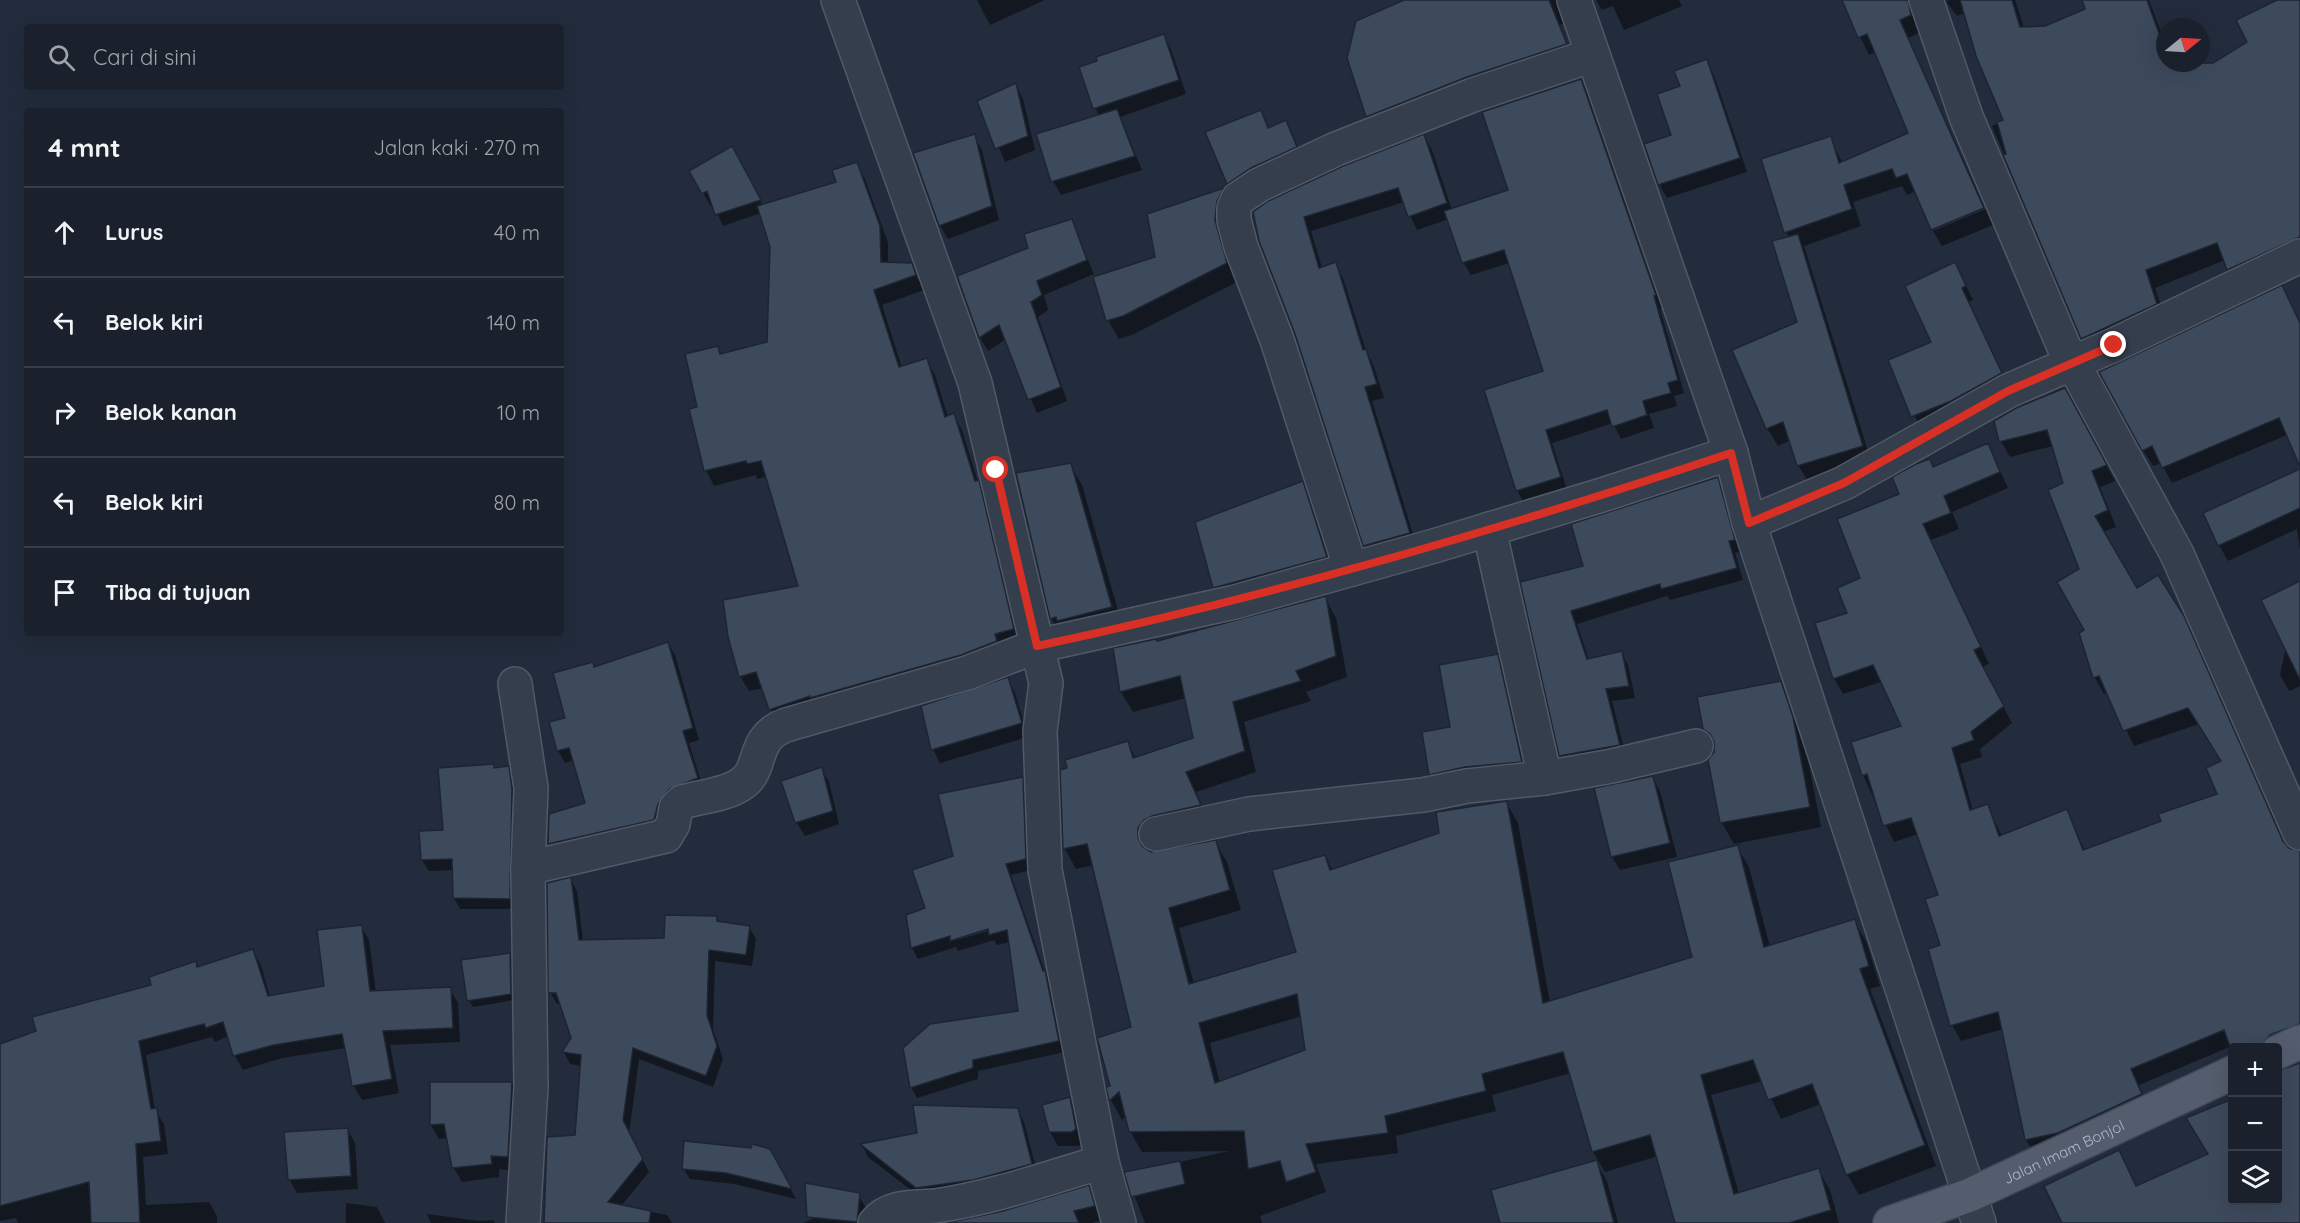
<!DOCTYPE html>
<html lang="id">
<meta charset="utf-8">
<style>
body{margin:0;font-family:Quicksand,sans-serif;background:#272e39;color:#f1f3f6}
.controls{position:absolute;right:18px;bottom:18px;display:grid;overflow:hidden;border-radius:6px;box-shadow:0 6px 24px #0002}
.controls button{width:54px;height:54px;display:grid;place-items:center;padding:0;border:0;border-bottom:2px solid #383e49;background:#1a212d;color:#f1f3f6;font:30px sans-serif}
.compass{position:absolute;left:2156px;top:18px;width:54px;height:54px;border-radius:50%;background:#1a212d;box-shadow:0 6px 24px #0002;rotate:72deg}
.stop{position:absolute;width:18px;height:18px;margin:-14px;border:4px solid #d93025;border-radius:50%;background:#fff}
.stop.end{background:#d93025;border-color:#fff;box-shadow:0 2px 6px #0008}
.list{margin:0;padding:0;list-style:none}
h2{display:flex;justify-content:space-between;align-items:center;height:78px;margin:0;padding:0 24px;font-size:26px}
h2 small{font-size:20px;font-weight:400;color:#9fa3aa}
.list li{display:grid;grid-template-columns:39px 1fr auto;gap:18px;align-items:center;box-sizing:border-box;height:90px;padding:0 24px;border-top:2px solid #383e49}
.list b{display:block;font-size:22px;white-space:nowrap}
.list em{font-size:20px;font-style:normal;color:#9fa3aa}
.icon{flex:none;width:33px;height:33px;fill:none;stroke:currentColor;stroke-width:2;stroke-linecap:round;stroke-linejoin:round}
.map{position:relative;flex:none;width:2300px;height:1223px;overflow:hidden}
.search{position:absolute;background:#1a212d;box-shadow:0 6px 24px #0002;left:24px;top:24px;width:540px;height:66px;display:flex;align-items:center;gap:15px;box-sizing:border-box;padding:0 21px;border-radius:6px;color:#9fa3aa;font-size:22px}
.panel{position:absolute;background:#1a212d;box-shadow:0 6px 24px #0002;left:24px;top:108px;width:540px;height:528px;border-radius:6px}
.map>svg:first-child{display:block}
</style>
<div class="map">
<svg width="2300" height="1223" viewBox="0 0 2300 1223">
<rect width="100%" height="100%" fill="#222c3c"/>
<g fill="#0007" fill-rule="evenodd">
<path d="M977 0H1045L990 25Z"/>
<path d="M1411 0H1569L1562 12 1564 23 1560 25 1573 58 1375 130 1367 117Z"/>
<path d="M1596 0H1679L1682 6 1624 30 1613 6 1602 10Z"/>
<path d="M1857 0H1928L1920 32 1908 38 1984 206 1932 228 1916 191 1907 195 1902 186 1853 202 1861 226 1804 246 1872 464 1809 483 1798 465 1791 440 1778 446 1767 428 1734 351 1799 323 1789 238 1786 232 1830 138 1843 164 1910 134 1876 52 1869 55 1845 5Z"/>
<path d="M1950 0H2015L2024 28 2046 27 2087 10 2084 0H2149L2165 43V63H2196L2201 73 2249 43 2280 0H2300V257L2238 286 2225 260 2155 288 2166 321 2092 355 2082 338 1992 126 2005 120 1965 13 1957 16 1946 1Z"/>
<path d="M1163 36 1171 49 1186 94 1120 117 1142 170 1061 195 1053 181 1099 116 1081 68Z"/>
<path d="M1707 61 1714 75 1747 172 1667 198 1659 184 1673 136 1682 87Z"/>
<path d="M1581 80 1588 93 1662 308 1660 309 1684 393 1674 396 1677 406 1649 414 1654 428 1621 439 1613 423 1552 443 1567 490 1524 503 1517 490 1545 372 1509 263 1471 275 1463 262 1449 219 1417 230 1404 202 1311 231 1322 268 1335 264 1343 278 1366 351 1373 364 1384 398 1372 401 1417 547 1373 560 1365 546 1296 334 1260 241 1424 136 1432 150 1452 210 1510 191Z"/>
<path d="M1016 85 1023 99 1035 150 1005 162 979 101Z"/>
<path d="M1260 112 1269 129 1286 122 1304 161 1236 197 1207 133Z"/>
<path d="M974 136 982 150 999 220 948 239 940 225Z"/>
<path d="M731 148 763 206 838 183 856 164 865 179 888 243V264L911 265 924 290 882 305 902 368 926 360 935 375 948 417 953 415 962 430 978 482 987 497 1022 644 779 725 763 688 749 691 740 676 800 587 767 476 757 479 756 475 714 486 706 470 699 408 717 347 722 355 768 343 771 247 761 213 723 226 713 203 710 205 691 171Z"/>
<path d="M1223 190 1234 208 1225 240 1237 282 1134 334 1119 339 1108 320 1156 258Z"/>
<path d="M1986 209 1993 225 1942 246 1933 231Z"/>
<path d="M1071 221 1094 274 1044 295 1048 310 1038 317 1067 401 1037 413 1006 339 988 351 980 338 959 277 1030 248Z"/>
<path d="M1962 278 1973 300 1968 302 2009 387 1921 430 1890 360 1933 343Z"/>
<path d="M2282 287 2300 323V465L2287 435 2172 483 2161 463 2153 466 2143 450Z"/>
<path d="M2074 406 2115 481 2100 487 2116 527 2103 532 2136 590 2182 617 2287 847 2300 852V1042L2278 1048 2232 1046 2139 1085 2150 1111 2036 1156 2026 1140 2003 1029 1961 1041 1952 1025 1942 946 1940 896 1918 834 1894 842 1863 775 1903 727 1881 682 1843 694 1834 678 1849 614 1901 495 1929 460 1934 468 1988 445 2008 488 1952 512 1959 529 1931 540 1989 664 1982 667 2012 723 1980 749 1982 757 1960 764 1973 811 1987 806 2002 836 2066 811 2085 851 2163 822 2219 795 2223 762 2199 724 2134 746 2108 692 2104 694 2095 678 2081 634 2086 630 2081 569 2065 484 2053 446 2010 457 2001 441Z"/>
<path d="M1070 465 1082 485 1123 628 1063 639 1051 618Z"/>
<path d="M2300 470V550L2297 529 2228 561 2219 545Z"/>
<path d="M1717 479 1724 491 1741 552 1735 553 1743 580 1670 600 1667 596 1577 624 1589 660 1621 653 1628 665 1635 698 1612 701 1626 757 1568 768 1561 756 1522 583 1585 567Z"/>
<path d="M1302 483 1313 501 1337 575 1225 605 1214 587Z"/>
<path d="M2300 582V686L2289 691 2280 675Z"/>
<path d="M1325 598 1336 618 1347 677 1306 692 1311 701 1244 722 1256 772 1196 792 1211 825 1149 848V852L1215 842 1227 862 1241 910 1179 928 1194 984 1298 953 1325 856 1333 871 1441 834 1506 802 1518 823 1550 1003 1693 958 1737 847 1749 867 1770 947 1854 921 1866 941 1880 986 1870 989 1936 1166 1859 1195 1847 1174 1821 1104 1781 1119 1763 1081 1711 1095 1739 1194 1818 1170 1830 1190 1839 1223H1676L1658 1156 1605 1172 1593 1152 1571 1073 1492 1095 1496 1111 1396 1136 1398 1153 1316 1164 1326 1192 1260 1216 1262 1223H1145L1126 1174 1229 1151 1142 1152 1130 1131 1126 1116 1122 1120 1111 1100 1108 1088 1111 1087 1133 1028 1094 865 1076 869 1065 849 1062 771 1127 743 1136 758 1195 739 1186 698 1133 712 1121 692 1157 642ZM1302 1016 1307 1051 1220 1083 1210 1043Z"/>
<path d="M668 643 675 655 699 740 689 743 704 791 660 831 556 856 549 844 550 815 587 804 574 760 565 763 558 751 566 719 593 664 595 668Z"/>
<path d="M1497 656 1507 674 1531 779 1441 792 1431 774 1452 728Z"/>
<path d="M1007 679 1015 693 1028 737 940 763 933 749Z"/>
<path d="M1781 683 1792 704 1804 739 1821 827 1734 844 1722 823 1710 760 1715 748 1704 728Z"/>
<path d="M493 765 495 769 508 767 514 778 518 801 515 909H460L454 898V870L429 871 422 860Z"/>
<path d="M821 769 829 782 839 824 805 836 797 823 783 782Z"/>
<path d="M1652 777 1660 791 1677 857 1620 870 1612 857Z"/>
<path d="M1022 779 1029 790 1031 870 1011 875 1045 972 1051 983 1065 1052 978 1071V1079L917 1098 911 1087 1019 1013 1010 942 997 945 994 940 958 951 956 947 918 959 912 948 907 916 927 909 955 857ZM994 926 995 929 950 942V939Z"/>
<path d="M570 879 577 891 583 941 666 939 717 917 720 923 749 927 756 939 752 966 715 961 713 1029 723 1059 713 1087 639 1059 629 1134 649 1172 621 1206 667 1215 672 1223H547L576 1137 582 1066 570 1064 564 1052 573 1039 562 1005 557 1004 550 992Z"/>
<path d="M361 926 369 940 376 992 450 989 458 1003 460 1042 390 1045 399 1093 362 1100 354 1086 346 1048 282 1058 243 1070 235 1056 229 1036 215 1042 212 1037 146 1055 155 1110 164 1124 168 1154 143 1157 146 1205 209 1202 217 1216V1223H18L16 1218 0 1221V1045L153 986 195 963 198 968 253 951 261 965 270 997 326 987Z"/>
<path d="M510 954 513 961 514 1000 473 1007 469 1000Z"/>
<path d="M2300 1063V1223H2063L2118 1152 2137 1187 2210 1155 2189 1118 2232 1102V1200H2278Z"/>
<path d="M511 1083 519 1097 510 1170 499 1169V1177L462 1182 454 1168 448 1138 439 1139 431 1125 432 1084Z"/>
<path d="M1070 1099 1077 1113 1083 1143 1080 1146H1058L1050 1132Z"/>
<path d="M1017 1109 1024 1122 1038 1176 924 1200 868 1157 862 1145 919 1134Z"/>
<path d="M347 1129 355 1143 358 1189 297 1193 289 1179Z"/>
<path d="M776 1162 796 1199 734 1184 690 1179 683 1168Z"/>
<path d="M1596 1162 1607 1181 1618 1223H1502Z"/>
<path d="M1088 1187 1097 1202 1102 1220 1091 1223H974Z"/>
<path d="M860 1198 868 1212 869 1223H803Z"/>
<path d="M346 1203 377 1207 385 1223H346Z"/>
<path d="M427 1214 479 1221 493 1220 495 1223H431Z"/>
</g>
<g fill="#3d4a5c" stroke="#1d2533" stroke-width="1.5" fill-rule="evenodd">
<path d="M1404 0H1549L1567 44 1467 77 1366 117 1347 58 1356 21Z"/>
<path d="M1842 0H1908L1911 15 1900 20 1984 208 1931 230 1907 174 1896 178 1892 169 1844 185 1852 209 1784 233 1761 159 1831 136 1839 163 1908 133 1867 34 1858 38Z"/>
<path d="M1960 0H2012L2020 27 2045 26 2085 9 2082 0H2147L2165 50V63H2213L2247 42 2236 20 2277 0H2300V237L2227 270 2217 243 2146 270 2157 304 2081 339 2003 155 2006 154 1997 122 2003 120 1976 56Z"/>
<path d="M1164 34 1179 80 1093 109 1079 67 1097 61 1096 57Z"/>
<path d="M1707 59 1740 158 1658 185 1644 144 1671 135 1657 94 1680 86 1674 71Z"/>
<path d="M1581 79 1656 295 1654 296 1678 380 1668 383 1671 393 1643 401 1647 415 1612 427 1607 410 1546 430 1561 477 1516 491 1484 390 1543 371 1504 250 1462 263 1444 211 1508 190 1482 112Z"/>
<path d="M1016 83 1028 136 995 149 977 101Z"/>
<path d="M1117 109 1135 156 1051 182 1036 134Z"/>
<path d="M1261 110 1268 128 1286 120 1297 147 1251 168 1227 184 1205 132Z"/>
<path d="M975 134 992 206 939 226 913 153Z"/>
<path d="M1424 134 1447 203 1408 217 1398 188 1304 217 1319 268 1336 262 1363 350 1366 349 1377 384 1365 387 1410 533 1363 546 1295 334 1259 241 1253 212 1268 201 1343 166Z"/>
<path d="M732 146 761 200 715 215 707 191 702 194 689 171Z"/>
<path d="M857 162 880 226 881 262 912 263 916 275 874 290 899 367 927 358 945 417 954 413 975 481 979 480 1014 629 995 634 997 641 961 655 810 698V696L769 710 756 672 739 677 728 637 723 600 798 586 761 461 747 464 746 461 704 471 689 409 697 407 685 354 718 346 720 354 767 342 770 247 757 206 836 182 832 170Z"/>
<path d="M1224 188 1217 201 1215 220 1227 263 1123 316 1106 321 1093 277 1155 257 1147 214Z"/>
<path d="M1072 219 1087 260 1037 281 1042 295 1031 302 1061 387 1028 400 999 325 979 338 957 276 1028 248 1024 234Z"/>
<path d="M1798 234 1863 446 1797 466 1783 422 1766 429 1732 350 1797 322 1772 241Z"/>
<path d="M1955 262 1966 286 1962 288 2002 373 1951 401 1911 417 1888 360 1931 342 1905 286Z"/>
<path d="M2282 285 2300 323V467L2279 418 2162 468 2152 446 2142 451 2099 372Z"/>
<path d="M2065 388 2107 465 2092 471 2108 510 2095 516 2137 588 2158 575 2184 616 2283 841 2289 848 2300 851V1024L2270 1035 2260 1047H2232V1052L2224 1030 2131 1069 2142 1094 2058 1133 2025 1140 1998 1012 1950 1026 1928 949 1940 945 1925 899 1938 895 1911 818 1883 826 1867 774 1862 776 1851 742 1901 726 1873 665 1833 679 1815 623 1847 613 1837 588 1860 578 1837 519 1899 494 1892 477 1916 464 1930 459 1933 467 1988 443 2000 472 1944 496 1951 513 1923 524 1981 647 1974 650 2004 706 1971 732 1974 740 1952 748 1970 810 1988 804 1999 836 2067 809 2083 850 2161 821 2158 814 2217 794 2206 768 2221 761 2188 708 2123 731 2099 676 2093 678 2079 633 2084 630 2057 582 2079 569 2048 490 2063 483 2047 430 1999 442 1994 421 2016 408Z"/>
<path d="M1071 463 1112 607 1057 621 1056 617 1050 619 1016 473Z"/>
<path d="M2300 469V508L2218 546 2203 513Z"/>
<path d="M1718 477 1735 540 1729 541 1737 568 1661 589 1660 584 1571 611 1587 659 1622 651 1629 686 1606 689 1620 745 1559 756 1520 582 1583 566 1571 524Z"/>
<path d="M1303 481 1327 557 1213 588 1195 522Z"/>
<path d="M2300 581V680L2261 600Z"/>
<path d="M1326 596 1336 656 1296 671 1301 681 1233 702 1245 751 1186 772 1201 805 1152 816 1144 820 1138 828V837L1142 846 1151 852 1216 840 1230 890 1169 908 1189 984 1296 952 1272 870 1325 855 1330 870 1439 833 1436 812 1507 801 1543 1003 1692 957 1668 862 1738 845 1764 947 1855 919 1869 966 1860 969 1925 1145 1846 1175 1812 1084 1768 1100 1753 1060 1701 1075 1734 1194 1819 1168 1831 1210 1789 1223H1675L1650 1135 1592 1152 1563 1052 1482 1074 1486 1091 1385 1116 1388 1133 1306 1144 1316 1172 1286 1182 1280 1161 1248 1169 1244 1131 1129 1132 1119 1092 1109 1101 1106 1087 1110 1086 1097 1038 1131 1027 1087 844 1063 849 1060 770 1067 768 1065 760 1128 741 1133 758 1193 738 1180 676 1120 692 1113 648 1156 639 1157 641ZM1297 994 1305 1050 1215 1083 1199 1023Z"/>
<path d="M668 642 693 728 683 731 698 778 669 789 658 804 654 820 548 844 549 814 585 803 569 748 557 751 549 722 565 718 553 673 593 662 594 667Z"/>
<path d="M1498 654 1522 762 1465 767 1429 775 1422 732 1450 727 1439 665Z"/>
<path d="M1008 677 1022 723 931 750 921 706Z"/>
<path d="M1781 681 1793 717 1810 807 1720 823 1708 760 1714 752V742L1710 734 1703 729 1697 697Z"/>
<path d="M494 764V768L509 766 512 789 510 899 453 898 452 859 421 860 419 831 443 830 438 768Z"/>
<path d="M822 767 833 811 795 823 781 781Z"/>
<path d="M1653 776 1670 843 1611 857 1594 788Z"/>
<path d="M1023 777 1026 859 1006 864 1043 971 1045 970 1059 1041 973 1060V1068L910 1088 903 1048 930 1024 1018 1011 1007 930 989 935 988 929 950 941V936L911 948 906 915 925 908 912 870 953 856 938 794Z"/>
<path d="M571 877 579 940 664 938 665 915 717 916V921L750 926 746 955 709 950 707 1015 717 1046 706 1076 633 1048 623 1120 643 1159 608 1202 651 1211 649 1223H544L547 1137 575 1135 581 1055 562 1052 571 1038 556 993H548L547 883Z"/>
<path d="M362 925 370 991 451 987 453 1028 383 1031 392 1079 352 1086 342 1034 274 1045 233 1056 223 1022 206 1028 204 1024 139 1041 151 1109 157 1108 161 1141 136 1144 140 1223H91L89 1182 0 1206V1044L36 1031 32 1017 151 985 149 977 196 961 197 967 253 949 268 996 324 986 317 930Z"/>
<path d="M510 953 511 994 467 1001 461 960Z"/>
<path d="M2300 1063V1223H2062L2044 1186 2119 1150 2136 1186 2208 1154 2186 1118 2232 1099V1200H2277V1071Z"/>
<path d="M430 1082H512L508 1157 491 1156 492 1164 452 1168 444 1124 430 1125Z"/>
<path d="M1070 1097 1076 1129 1072 1132H1049L1042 1105Z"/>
<path d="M913 1105 1018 1108 1032 1164 973 1180 916 1188 860 1144 917 1133Z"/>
<path d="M348 1128 351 1176 288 1180 284 1132Z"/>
<path d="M684 1141 751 1148 752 1144 770 1149 792 1189 726 1173 682 1169Z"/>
<path d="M1597 1160 1614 1223H1500L1491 1190Z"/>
<path d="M1180 1161 1185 1184 1131 1197 1124 1172Z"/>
<path d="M805 1183 860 1193 857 1222 807 1217Z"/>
<path d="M1089 1185 1095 1206 1074 1211 1079 1223H947L1003 1211Z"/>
</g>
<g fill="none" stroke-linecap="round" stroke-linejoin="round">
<g stroke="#515967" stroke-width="36">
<g id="minor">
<path d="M838 0 975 383 1046 683 1040 731 1045 870 1102 1162 1119 1223"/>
<path d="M1574 0 1731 453 1749 523 1979 1223"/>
<path d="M1926 0 1967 119 2064 347 2177 554 2300 833"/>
<path d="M1749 523 1844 483 2008 391 2114 345 2300 256"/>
<path d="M1489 529 1545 778"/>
<path d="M1351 569 1277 340 1241 247 1234 220V208L1238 199 1259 185 1336 149 1473 95 1593 55"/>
<path d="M515 684 531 788 528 868 531 1086 523 1223"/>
<path d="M1156 834 1249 814 1423 795 1467 786 1545 778 1612 766 1696 746"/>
<path d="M528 868 666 836 673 824 676 808 682 802C700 797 724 795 740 785 765 770 749 739 786 725L967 673 1037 646 1235 602 1434 546 1602 495 1731 453"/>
<path d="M875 1223C890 1205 914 1208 935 1206 992 1198 1048 1178 1102 1162"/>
</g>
</g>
<g stroke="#3f4755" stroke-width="36">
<g id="major">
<path d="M2278 1052 2300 1042"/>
<path id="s1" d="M1890 1223 1970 1195 2232 1073"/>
</g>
</g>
<use href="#minor" stroke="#353e4c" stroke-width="33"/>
<use href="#major" stroke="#535d6d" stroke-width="33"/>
</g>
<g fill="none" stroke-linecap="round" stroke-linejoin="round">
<path stroke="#d93025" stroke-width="8" d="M996 470 1037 646C1273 596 1503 529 1731 453L1749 523 1844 483 2008 391 2114 345"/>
</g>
<g text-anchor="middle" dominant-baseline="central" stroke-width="5" stroke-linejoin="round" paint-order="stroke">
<g font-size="15" fill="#b1b9c8" stroke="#1b2331">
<text stroke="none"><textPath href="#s1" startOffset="188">Jalan Imam Bonjol</textPath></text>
</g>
</g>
</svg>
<div class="controls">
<button>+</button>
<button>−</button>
<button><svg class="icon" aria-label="layers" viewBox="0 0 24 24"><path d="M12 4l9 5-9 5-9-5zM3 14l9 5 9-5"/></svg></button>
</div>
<svg class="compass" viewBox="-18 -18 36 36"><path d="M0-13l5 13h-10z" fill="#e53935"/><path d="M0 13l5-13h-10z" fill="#9fa3aa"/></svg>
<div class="stop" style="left:996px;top:470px"></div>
<div class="stop end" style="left:2114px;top:345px"></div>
<div class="search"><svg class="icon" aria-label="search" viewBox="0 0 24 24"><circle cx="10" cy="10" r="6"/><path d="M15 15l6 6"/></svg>Cari di sini</div>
<section class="panel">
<h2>4 mnt<small>Jalan kaki · 270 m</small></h2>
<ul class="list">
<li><svg class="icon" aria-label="ahead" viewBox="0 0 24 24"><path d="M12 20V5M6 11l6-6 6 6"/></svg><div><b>Lurus</b></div><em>40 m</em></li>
<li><svg class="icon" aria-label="left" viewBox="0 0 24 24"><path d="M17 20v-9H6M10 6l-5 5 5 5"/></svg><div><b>Belok kiri</b></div><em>140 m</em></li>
<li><svg class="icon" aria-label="right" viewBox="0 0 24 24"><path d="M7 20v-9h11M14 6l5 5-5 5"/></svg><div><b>Belok kanan</b></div><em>10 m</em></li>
<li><svg class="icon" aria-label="left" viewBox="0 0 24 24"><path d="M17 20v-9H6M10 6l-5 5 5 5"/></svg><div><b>Belok kiri</b></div><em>80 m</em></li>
<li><svg class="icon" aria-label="arrive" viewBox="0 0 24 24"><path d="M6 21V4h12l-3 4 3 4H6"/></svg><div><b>Tiba di tujuan</b></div></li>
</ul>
</section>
</div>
